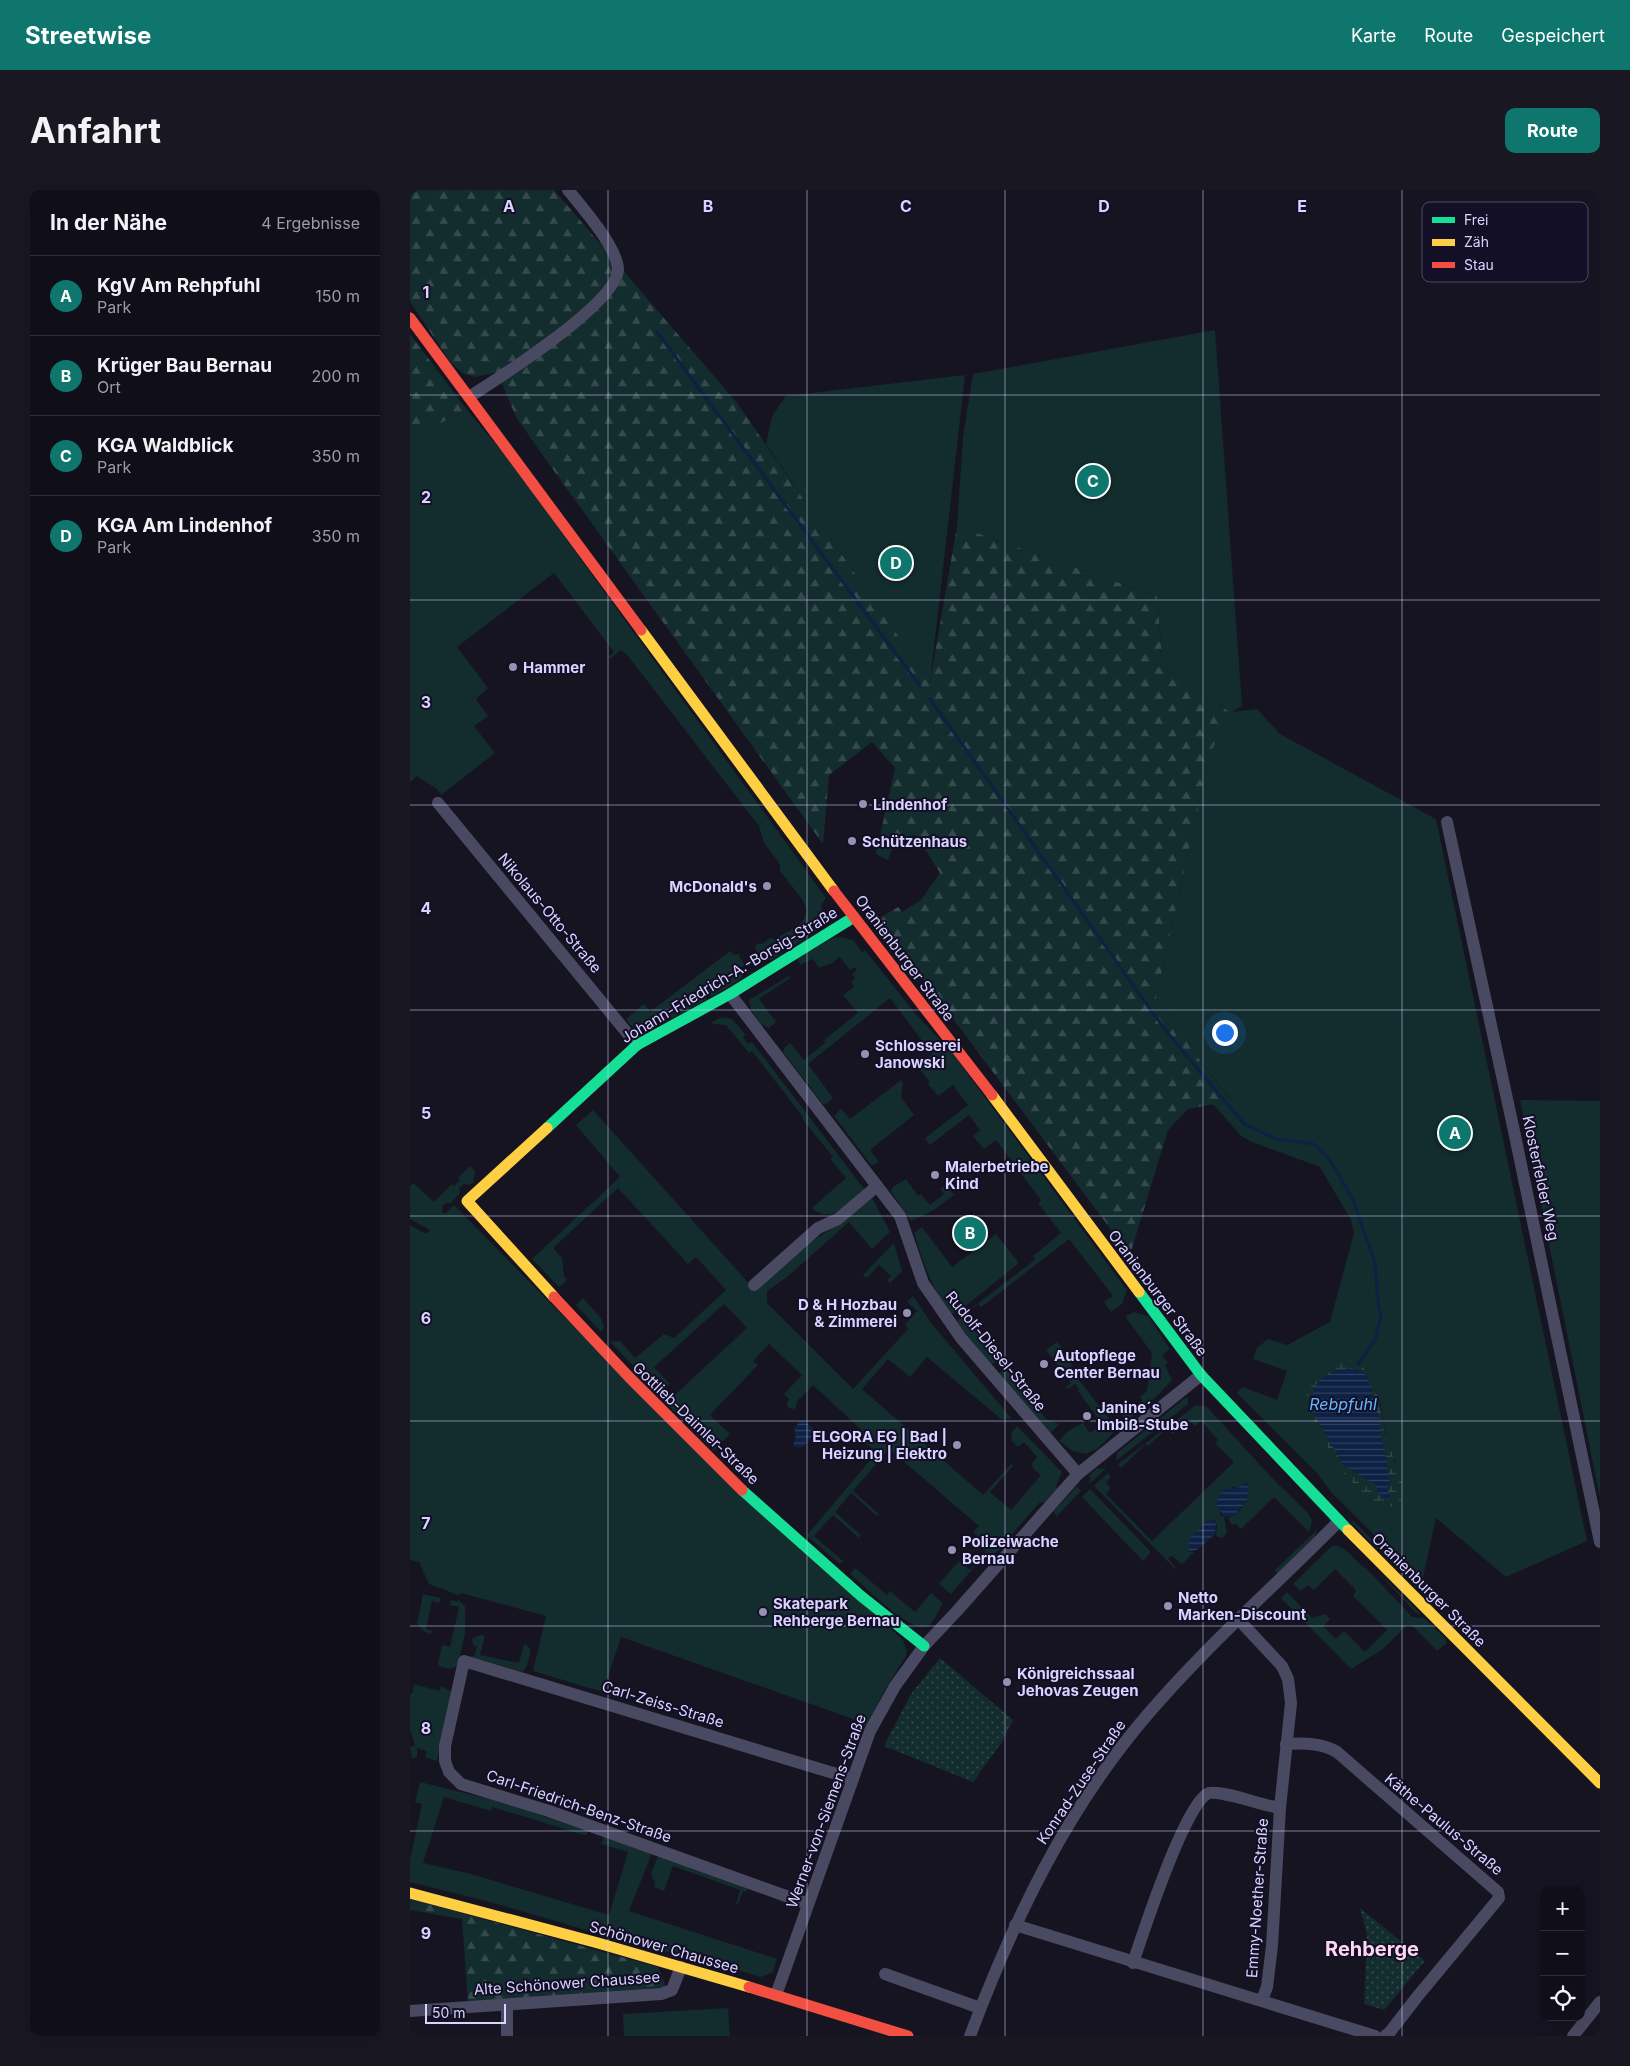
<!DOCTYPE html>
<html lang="de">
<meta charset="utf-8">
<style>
body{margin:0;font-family:Inter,sans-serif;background:#191822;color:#f1f3f6}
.controls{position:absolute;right:15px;bottom:15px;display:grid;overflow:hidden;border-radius:10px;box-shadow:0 5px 20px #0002}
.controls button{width:45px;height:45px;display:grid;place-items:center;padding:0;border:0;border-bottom:1px solid #302f38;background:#100f19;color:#f1f3f6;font:25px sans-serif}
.scale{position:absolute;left:15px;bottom:12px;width:81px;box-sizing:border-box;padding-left:5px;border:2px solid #d9d4ff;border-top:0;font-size:14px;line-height:18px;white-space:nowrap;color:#d9d4ff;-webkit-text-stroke:4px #130f26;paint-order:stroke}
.you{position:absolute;left:814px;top:842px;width:18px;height:18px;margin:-12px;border:4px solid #fff;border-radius:50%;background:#1a73e8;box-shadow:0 0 0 8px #1a73e833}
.badge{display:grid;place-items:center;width:32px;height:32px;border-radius:50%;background:#0f766e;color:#fff;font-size:16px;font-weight:700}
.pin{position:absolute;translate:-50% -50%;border:2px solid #fff;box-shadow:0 1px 5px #0006}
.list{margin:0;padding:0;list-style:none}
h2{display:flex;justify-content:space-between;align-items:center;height:65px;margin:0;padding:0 20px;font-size:21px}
h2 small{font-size:16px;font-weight:400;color:#9c9ca2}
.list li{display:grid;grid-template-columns:32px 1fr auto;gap:15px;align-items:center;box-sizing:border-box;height:80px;padding:0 20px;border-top:1px solid #302f38}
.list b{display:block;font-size:19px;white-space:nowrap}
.list p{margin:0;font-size:16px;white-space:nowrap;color:#9c9ca2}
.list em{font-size:16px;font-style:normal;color:#9c9ca2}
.icon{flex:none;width:28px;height:28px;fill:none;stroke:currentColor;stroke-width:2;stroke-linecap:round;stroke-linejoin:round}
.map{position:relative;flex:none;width:1190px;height:1846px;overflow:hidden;border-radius:10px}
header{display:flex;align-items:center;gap:30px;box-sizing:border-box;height:70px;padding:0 25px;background:#0f766e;color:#fff}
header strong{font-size:24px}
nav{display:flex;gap:28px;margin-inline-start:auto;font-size:18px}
.intro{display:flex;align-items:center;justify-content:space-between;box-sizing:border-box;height:120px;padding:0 30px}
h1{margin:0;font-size:35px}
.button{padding:12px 22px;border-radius:10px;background:#0f766e;color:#fff;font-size:18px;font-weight:700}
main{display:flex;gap:30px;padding:0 30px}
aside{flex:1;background:#100f19;border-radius:10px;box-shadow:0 5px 20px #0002}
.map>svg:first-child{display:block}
</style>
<header>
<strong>Streetwise</strong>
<nav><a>Karte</a><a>Route</a><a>Gespeichert</a></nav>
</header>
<div class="intro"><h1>Anfahrt</h1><a class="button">Route</a></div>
<main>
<aside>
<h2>In der Nähe<small>4 Ergebnisse</small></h2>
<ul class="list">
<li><span class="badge">A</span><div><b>KgV Am Rehpfuhl</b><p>Park</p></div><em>150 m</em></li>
<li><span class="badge">B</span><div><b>Krüger Bau Bernau</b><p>Ort</p></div><em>200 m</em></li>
<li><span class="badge">C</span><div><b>KGA Waldblick</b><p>Park</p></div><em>350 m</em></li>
<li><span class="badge">D</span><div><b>KGA Am Lindenhof</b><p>Park</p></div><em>350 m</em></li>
</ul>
</aside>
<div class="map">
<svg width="1190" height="1846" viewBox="0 0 1190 1846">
<defs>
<pattern id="forest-firs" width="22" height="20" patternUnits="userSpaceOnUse" patternTransform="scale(1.25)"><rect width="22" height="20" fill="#132c2d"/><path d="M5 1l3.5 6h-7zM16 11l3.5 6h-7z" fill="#354a4c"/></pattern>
<pattern id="wetland-marsh" width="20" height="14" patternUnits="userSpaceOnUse" patternTransform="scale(1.25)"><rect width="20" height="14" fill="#132c2d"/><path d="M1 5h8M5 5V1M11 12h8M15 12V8" fill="none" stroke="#354a4c"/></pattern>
<pattern id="park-dots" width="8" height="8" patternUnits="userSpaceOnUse" patternTransform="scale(1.25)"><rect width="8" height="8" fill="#132c2d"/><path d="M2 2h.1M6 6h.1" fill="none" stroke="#354a4c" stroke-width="1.8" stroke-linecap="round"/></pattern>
<pattern id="water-rules" width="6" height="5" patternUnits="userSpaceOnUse" patternTransform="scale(1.25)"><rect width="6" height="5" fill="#0d2144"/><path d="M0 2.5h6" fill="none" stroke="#304060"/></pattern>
</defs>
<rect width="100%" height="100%" fill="#161421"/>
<g fill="#132c2d" fill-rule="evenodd">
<path d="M805 140 832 516 822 522 847 519 870 544 1026 629 1177 1351 1096 1387 1026 1328 1012 1392 921 1302 907 1283 827 1203 833 1197 867 1210 877 1181 843 1169 847 1158 858 1149 877 1155 920 1132 944 1043 941 1030 910 977 842 952 831 946 803 914 821 910 786 865 787 858 746 808 800 564 820 522 753 477 747 406 547 336 553 247 563 184ZM960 1182 971 1216 976 1245 993 1295 991 1310Z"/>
<path d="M555 185 520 493 356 254 362 226 376 206Z"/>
<path d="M57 220 96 266 416 708 411 715 413 725 349 767 345 756 349 753 352 754 360 748 364 749 387 737 394 729 397 720 392 709 370 681V674L354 653 349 636 218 466 211 460 200 469 198 467 204 462 144 383 47 457 78 498 66 509 78 526 64 536 85 563 31 605 27 599 7 586 0 592V248Z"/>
<path d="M415 728H419L417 734 361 770 352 769Z"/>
<path d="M433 747 444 751 452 762 455 760 504 822 543 864 717 1100 712 1114 701 1122 694 1112 703 1106 659 1049 574 1115 571 1117 568 1114 554 1125 553 1126 565 1142H569L585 1163 583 1165 588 1171 580 1175 547 1132 551 1126 625 1070 623 1066 651 1043 628 1013 631 1010 586 950 574 959 563 946 570 940 559 925 520 955 515 948 558 915 543 895 528 906 518 894 520 892 507 876 522 864 480 808 398 874 423 908 416 914H413L373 862 375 857 380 853 394 870 416 852 414 850 448 823 433 805 444 797 441 792 445 788 442 784 447 780 445 777 440 780 430 767 422 773 409 778 403 769 390 775 387 768 423 748Z"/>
<path d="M320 761 324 765 330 764 329 767 335 775 228 839 220 835 216 829 234 814 240 822Z"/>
<path d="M335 780 331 789 301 807 299 802Z"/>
<path d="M379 786 380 788 349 809 366 832 359 838C348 835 340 820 339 810Z"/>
<path d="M294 804 297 809 235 843 230 842Z"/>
<path d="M312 827 322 829 336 845 333 847 338 854 342 852 455 1000C439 1013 423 1036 402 1018L436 988 420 969 423 967 393 930V927L342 861 339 863 316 835 303 834 302 832Z"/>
<path d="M491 890 493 893 491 907 504 925 460 960 469 972 462 976 424 926 431 919 440 929Z"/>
<path d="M1110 910 1190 911V1308Z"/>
<path d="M183 920 344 1099 398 1054 440 1026 461 1008 464 1011 480 1042 462 1059 439 1032 377 1087 357 1101V1113L443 1199 498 1139 495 1135 507 1121 497 1112 503 1106 522 1134 602 1229H591L517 1167 500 1187 478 1169 452 1199 573 1305 601 1274 603 1276 580 1302 601 1320 631 1285 623 1279 622 1273 627 1267 614 1252 608 1257 602 1251 601 1243 607 1236 652 1282 646 1296 647 1299 635 1312 629 1313 579 1371 572 1367 576 1361 567 1353 562 1355 569 1347 563 1342 569 1336 479 1259 443 1301 469 1324 467 1326 441 1303 425 1322 451 1345 449 1348 423 1325 404 1346 433 1371 430 1374 398 1347V1344L467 1262 451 1249 454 1242 403 1195 388 1210 385 1219 378 1218 377 1214 379 1209 374 1204 392 1185 359 1154 343 1171 348 1175 300 1225 320 1244 304 1261 256 1213 337 1138 314 1114 244 1177 260 1194 250 1203 200 1152 210 1151 225 1168 254 1144 264 1148 316 1100 286 1067 278 1074 208 998 143 1058 152 1068 154 1086 157 1090 149 1097 122 1069 210 987 166 935Z"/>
<path d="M60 976 65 981 63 993 59 995 54 994 49 998 50 1003 41 1013H36L32 1016 33 1023 35 1024 44 1015 156 1129 493 1450 497 1461 496 1466 473 1503 457 1535 452 1537 445 1535 446 1530 211 1447 193 1502 123 1481 136 1426 51 1403 48 1405 19 1394 9 1372 0 1370V1035L16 1044 20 1040 0 1029V996L3 993 24 1012 42 994 44 996 50 990 48 988Z"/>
<path d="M496 989 508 1006 511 1004 520 1015 534 1004 530 999 536 995 544 1005 524 1020 503 1030H500L481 1001 483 997Z"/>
<path d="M512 1037 542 1077 586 1044 608 1072V1074L549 1121 540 1124C522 1097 513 1074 504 1043Z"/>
<path d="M484 1053 492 1081 480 1093 477 1090 481 1086 469 1075 457 1088 453 1085Z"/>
<path d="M173 1108 191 1128 194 1137 191 1142 166 1115Z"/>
<path d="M724 1122 738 1126 760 1159 752 1165 758 1173 755 1175 762 1190 746 1207 716 1231 713 1227V1225L733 1210 730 1207 737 1201 742 1163 717 1129 716 1126Z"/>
<path d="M647 1152 660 1168 662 1181 707 1239 688 1258 676 1264 663 1261 649 1251 657 1242 673 1233 680 1243 692 1234 668 1201 669 1199 665 1194 658 1199 656 1197 661 1193 636 1160Z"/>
<path d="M597 1178 636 1229 649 1234 641 1243 588 1184Z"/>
<path d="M775 1208H778V1214L706 1271 707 1263Z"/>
<path d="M786 1215 797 1217 863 1289 897 1322 902 1330 901 1337 899 1342 864 1307 831 1339 826 1334 822 1335 818 1328C833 1323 841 1306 837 1292L830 1297H823L810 1320V1324L814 1327 817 1343 812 1348 806 1346 807 1336 805 1330 782 1362H784L772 1374 762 1366 758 1368 766 1378 765 1379 684 1296 698 1283 701 1287 696 1293 701 1298 696 1304 742 1351 824 1272 805 1253 808 1250 791 1231 785 1236 779 1230 763 1244 757 1238 738 1256 736 1254 711 1278 708 1274Z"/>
<path d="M687 1278 696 1279 680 1293 678 1292 681 1289 679 1286Z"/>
<path d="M667 1296 671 1301 646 1327 644 1321Z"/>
<path d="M680 1299 741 1362 733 1371 672 1307Z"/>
<path d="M943 1331 1020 1407H1015L941 1332Z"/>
<path d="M908 1339 904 1347 868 1383 864 1381Z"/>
<path d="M922 1356C937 1354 943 1372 956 1378L1002 1427 1014 1428 1036 1449 1037 1453 1027 1461 1002 1435H997L973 1459 941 1479 871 1408 877 1402 902 1428 915 1424 920 1429 913 1436 926 1449 934 1441 955 1462 977 1440 943 1406 946 1400 925 1379 904 1400 898 1395 891 1401 883 1394Z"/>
<path d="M549 1371 560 1380 565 1374 566 1375 541 1404 529 1394Z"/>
<path d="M961 1375 1012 1425 1006 1423Z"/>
<path d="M445 1378 477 1405 480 1401 505 1422 521 1403 533 1413C527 1421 525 1434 515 1437 500 1442 452 1394 440 1384Z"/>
<path d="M13 1404 31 1408 29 1413 22 1411 16 1439 23 1441 20 1444 13 1441 7 1434Z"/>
<path d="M48 1409 55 1416V1443L48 1475C42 1480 33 1480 28 1474L32 1455 40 1457 49 1417 40 1415 41 1410 48 1412Z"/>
<path d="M71 1445 75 1446 70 1465 109 1473 114 1454 117 1455 121 1460 117 1476 113 1482 60 1467 64 1466 67 1457 63 1455 62 1448Z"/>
<path d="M4 1494 29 1501 31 1496 42 1502 27 1571 15 1567 17 1561 7 1558V1567L2 1569 0 1557 5 1555 0 1540V1504H2Z"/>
<path d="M10 1592 91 1612 178 1641 177 1644 174 1645 82 1617 81 1621 34 1607 13 1673 61 1684 199 1725 218 1662 191 1654 194 1646 242 1663 219 1721 367 1769 363 1782 351 1787 302 1772 231 1756 80 1712 0 1692V1670L12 1614 5 1612Z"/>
<path d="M248 1666 338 1698 336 1702 333 1701 328 1714H326L330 1700 263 1676 254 1701 244 1697 245 1693 241 1684Z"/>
<path d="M318 1818 320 1846H214L213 1824Z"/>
</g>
<g fill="url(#forest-firs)">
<path d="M0 0H144L327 213 520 492 547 336 747 406 753 477 820 522 800 564 746 808 788 858 786 865 821 911 778 919 758 940 720 1065 484 750 470 728 488 717 492 722 511 710 530 683 506 645 496 647 486 646 478 670 466 664 485 578 462 552 419 585 413 654 139 274 106 227 87 182 66 187 54 184 41 173 0 112Z"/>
<path d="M0 144 57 220 0 248Z"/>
<path d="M0 1709 248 1777 256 1797 58 1813 52 1729 0 1720Z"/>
</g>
<path fill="url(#wetland-marsh)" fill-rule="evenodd" d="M940 1170 960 1182 965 1191 976 1245 993 1295 991 1310 988 1315 982 1317 962 1311 935 1285 911 1247 895 1212 899 1192 912 1179ZM958 1189 968 1222 972 1252 975 1259 973 1261 978 1271 976 1273 980 1292 976 1298 980 1306 972 1307 966 1295 933 1275 902 1220Z"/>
<g fill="url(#park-dots)">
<path d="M530 1468 603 1530 592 1552 563 1592 474 1556 501 1504Z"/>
<path d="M950 1718 1015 1771 974 1820 954 1814 957 1745Z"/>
</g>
<g fill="url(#water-rules)">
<path d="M942 1178 954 1183 958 1189 968 1222 972 1252 975 1259 973 1261 978 1271 976 1273 980 1292 977 1298 980 1307 979 1310 969 1305 966 1295 933 1275 902 1220C900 1191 914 1181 942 1178Z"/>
<path d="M392 1230 404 1239 405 1243 393 1257 387 1258 383 1255 386 1245 384 1238Z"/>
<path d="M838 1291C841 1310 835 1314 822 1327H814L806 1314 812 1300 830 1297Z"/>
<path d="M802 1329 806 1332 805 1344 787 1360 779 1362V1349L797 1331Z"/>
</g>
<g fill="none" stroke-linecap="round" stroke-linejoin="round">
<g stroke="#0d2144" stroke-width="3">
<path d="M247 142 510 496"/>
<path d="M520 509 740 819 761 847 834 934 866 949 899 953 907 956 920 970 943 1010 965 1073 968 1112 971 1125 965 1150 948 1174"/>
</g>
<g stroke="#4a4962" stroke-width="12">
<path d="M59 207C89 188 206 114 208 80 208 58 172 17 158 0"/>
<path d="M28 613 227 855"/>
<path d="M1037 632 1104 941 1190 1352"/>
<path d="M320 804 490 1026 513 1093 551 1148 668 1284"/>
<path d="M344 1095 408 1038 428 1029 467 996"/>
<path d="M828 1429 872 1476 878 1489 881 1513 870 1618 862 1756 857 1797 852 1810"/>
<path d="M876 1554C894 1553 912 1553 927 1562L1088 1702 1089 1708 1007 1807 980 1842 975 1846"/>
<path d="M398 1714 139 1621 51 1594 39 1582 35 1571V1556L54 1471 443 1589"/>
<path d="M605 1735 965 1846"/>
<path d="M723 1773C732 1746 776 1610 799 1603 812 1600 854 1616 870 1618"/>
<path d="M475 1784 570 1818"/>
<path d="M366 1805 460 1541 485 1496 514 1456 547 1421 668 1284 791 1185"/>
<path d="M0 1821 251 1804 262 1800 271 1777"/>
<path d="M97 1846V1815"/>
<path d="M560 1846C603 1731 657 1618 738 1524 797 1455 865 1396 929 1331"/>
<path d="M1163 1846 1190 1812"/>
</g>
<g stroke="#16e098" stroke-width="11">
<path d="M137 938 227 855 320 804 444 727"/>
<path d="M729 1102 791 1185 938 1340"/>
<path d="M332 1300 451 1406 514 1456"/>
</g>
<g stroke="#ffcf43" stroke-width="11">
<path d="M231 440 424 701"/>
<path d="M582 905 729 1102"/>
<path d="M137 938 57 1011 144 1107"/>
<path d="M938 1340 1190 1593"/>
<path d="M0 1703 188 1753 339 1797"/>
</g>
<g stroke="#f24e42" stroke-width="11">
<path d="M0 128 231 440"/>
<path d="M424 701 582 905"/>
<path d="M144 1107 219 1187 332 1300"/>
<path d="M339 1797 498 1846"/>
</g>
</g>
<path fill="none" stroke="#d9d4ff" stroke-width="1" stroke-opacity="0.55" d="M198 0V1846M397 0V1846M595 0V1846M793 0V1846M992 0V1846M0 205H1190M0 410H1190M0 615H1190M0 820H1190M0 1026H1190M0 1231H1190M0 1436H1190M0 1641H1190"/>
<g fill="#9591b1" stroke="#130f26" stroke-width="2">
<circle cx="103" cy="477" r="5"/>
<circle cx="453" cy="614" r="5"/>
<circle cx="442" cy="651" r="5"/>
<circle cx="357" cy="696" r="5"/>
<circle cx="455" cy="864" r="5"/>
<circle cx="525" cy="985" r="5"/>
<circle cx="497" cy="1123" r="5"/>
<circle cx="634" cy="1174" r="5"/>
<circle cx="677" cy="1226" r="5"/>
<circle cx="547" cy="1255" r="5"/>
<circle cx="542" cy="1360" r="5"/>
<circle cx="758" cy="1416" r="5"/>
<circle cx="353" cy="1422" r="5"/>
<circle cx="597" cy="1492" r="5"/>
</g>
<g text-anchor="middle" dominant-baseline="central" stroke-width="4" stroke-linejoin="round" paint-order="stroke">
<g font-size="15" font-weight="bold" fill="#d9d4ff" stroke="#130f26" text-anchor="start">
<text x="113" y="477">Hammer</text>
<text x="463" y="614">Lindenhof</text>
<text x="452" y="651">Schützenhaus</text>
<text x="347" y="696" text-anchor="end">McDonald's</text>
<text x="465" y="855">Schlosserei<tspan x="465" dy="17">Janowski</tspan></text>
<text x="535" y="976">Malerbetriebe<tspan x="535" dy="17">Kind</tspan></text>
<text x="487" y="1114" text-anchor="end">D &amp; H Hozbau<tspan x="487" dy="17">&amp; Zimmerei</tspan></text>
<text x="644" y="1165">Autopflege<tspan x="644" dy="17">Center Bernau</tspan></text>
<text x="687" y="1217">Janine´s<tspan x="687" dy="17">Imbiß-Stube</tspan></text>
<text x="537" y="1246" text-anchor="end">ELGORA EG | Bad |<tspan x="537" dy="17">Heizung | Elektro</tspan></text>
<text x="552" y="1351">Polizeiwache<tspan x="552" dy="17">Bernau</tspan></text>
<text x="768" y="1407">Netto<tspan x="768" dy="17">Marken-Discount</tspan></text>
<text x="363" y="1413">Skatepark<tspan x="363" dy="17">Rehberge Bernau</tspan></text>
<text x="607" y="1483">Königreichssaal<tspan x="607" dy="17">Jehovas Zeugen</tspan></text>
</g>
<g font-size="15" fill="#d9d4ff" stroke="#130f26">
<text transform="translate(140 723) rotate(50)">Nikolaus-Otto-Straße</text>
<text transform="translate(495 768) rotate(53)">Oranienburger Straße</text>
<text transform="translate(319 785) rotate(-31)">Johann-Friedrich-A.-Borsig-Straße</text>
<text transform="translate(1131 988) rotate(78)">Klosterfelder Weg</text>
<text transform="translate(748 1103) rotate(53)">Oranienburger Straße</text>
<text transform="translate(586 1161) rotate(51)">Rudolf-Diesel-Straße</text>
<text transform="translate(286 1233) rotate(44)">Gottlieb-Daimler-Straße</text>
<text transform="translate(1019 1400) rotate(45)">Oranienburger Straße</text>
<text transform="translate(253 1514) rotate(17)">Carl-Zeiss-Straße</text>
<text transform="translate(671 1592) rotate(-56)">Konrad-Zuse-Straße</text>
<text transform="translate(169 1616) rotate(19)">Carl-Friedrich-Benz-Straße</text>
<text transform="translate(416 1621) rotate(-70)">Werner-von-Siemens-Straße</text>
<text transform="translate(1034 1634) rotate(40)">Käthe-Paulus-Straße</text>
<text transform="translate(847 1708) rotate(-86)">Emmy-Noether-Straße</text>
<text transform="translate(254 1757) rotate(16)">Schönower Chaussee</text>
<text transform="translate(157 1793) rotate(-4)">Alte Schönower Chaussee</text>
</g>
<g font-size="16" font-style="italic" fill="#62b6ff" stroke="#130f26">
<text x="933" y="1214">Rebpfuhl</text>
</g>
<g font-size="20" font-weight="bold" fill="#ffd6f0" stroke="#130f26">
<text x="962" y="1759">Rehberge</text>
</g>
</g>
<rect x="1012" y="12" width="166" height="80" rx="8" fill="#130f26" stroke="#4e4a67" stroke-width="1"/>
<rect x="1022" y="27" width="23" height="6" fill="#16e098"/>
<rect x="1022" y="49" width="23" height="7" fill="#ffcf43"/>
<rect x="1022" y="72" width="23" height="6" fill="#f24e42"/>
<g font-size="14" fill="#d9d4ff">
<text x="1054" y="35">Frei</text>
<text x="1054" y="57">Zäh</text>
<text x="1054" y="80">Stau</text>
</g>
<g font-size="16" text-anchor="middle" font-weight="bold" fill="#d9d4ff" stroke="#130f26" stroke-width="4" stroke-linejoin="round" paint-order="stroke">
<text x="99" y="22">A</text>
<text x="298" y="22">B</text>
<text x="496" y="22">C</text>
<text x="694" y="22">D</text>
<text x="892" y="22">E</text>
<text x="16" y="108">1</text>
<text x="16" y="313">2</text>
<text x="16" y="518">3</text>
<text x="16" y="724">4</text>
<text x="16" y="929">5</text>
<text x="16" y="1134">6</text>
<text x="16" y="1339">7</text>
<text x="16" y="1544">8</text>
<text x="16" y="1749">9</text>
</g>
</svg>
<div class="controls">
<button>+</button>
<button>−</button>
<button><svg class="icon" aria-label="locate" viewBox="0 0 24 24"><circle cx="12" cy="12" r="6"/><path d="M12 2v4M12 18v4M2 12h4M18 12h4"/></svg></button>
</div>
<div class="scale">50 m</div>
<div class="you"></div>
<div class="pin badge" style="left:1045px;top:943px">A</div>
<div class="pin badge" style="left:560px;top:1043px">B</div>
<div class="pin badge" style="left:683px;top:291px">C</div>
<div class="pin badge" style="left:486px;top:373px">D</div>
</div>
</main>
